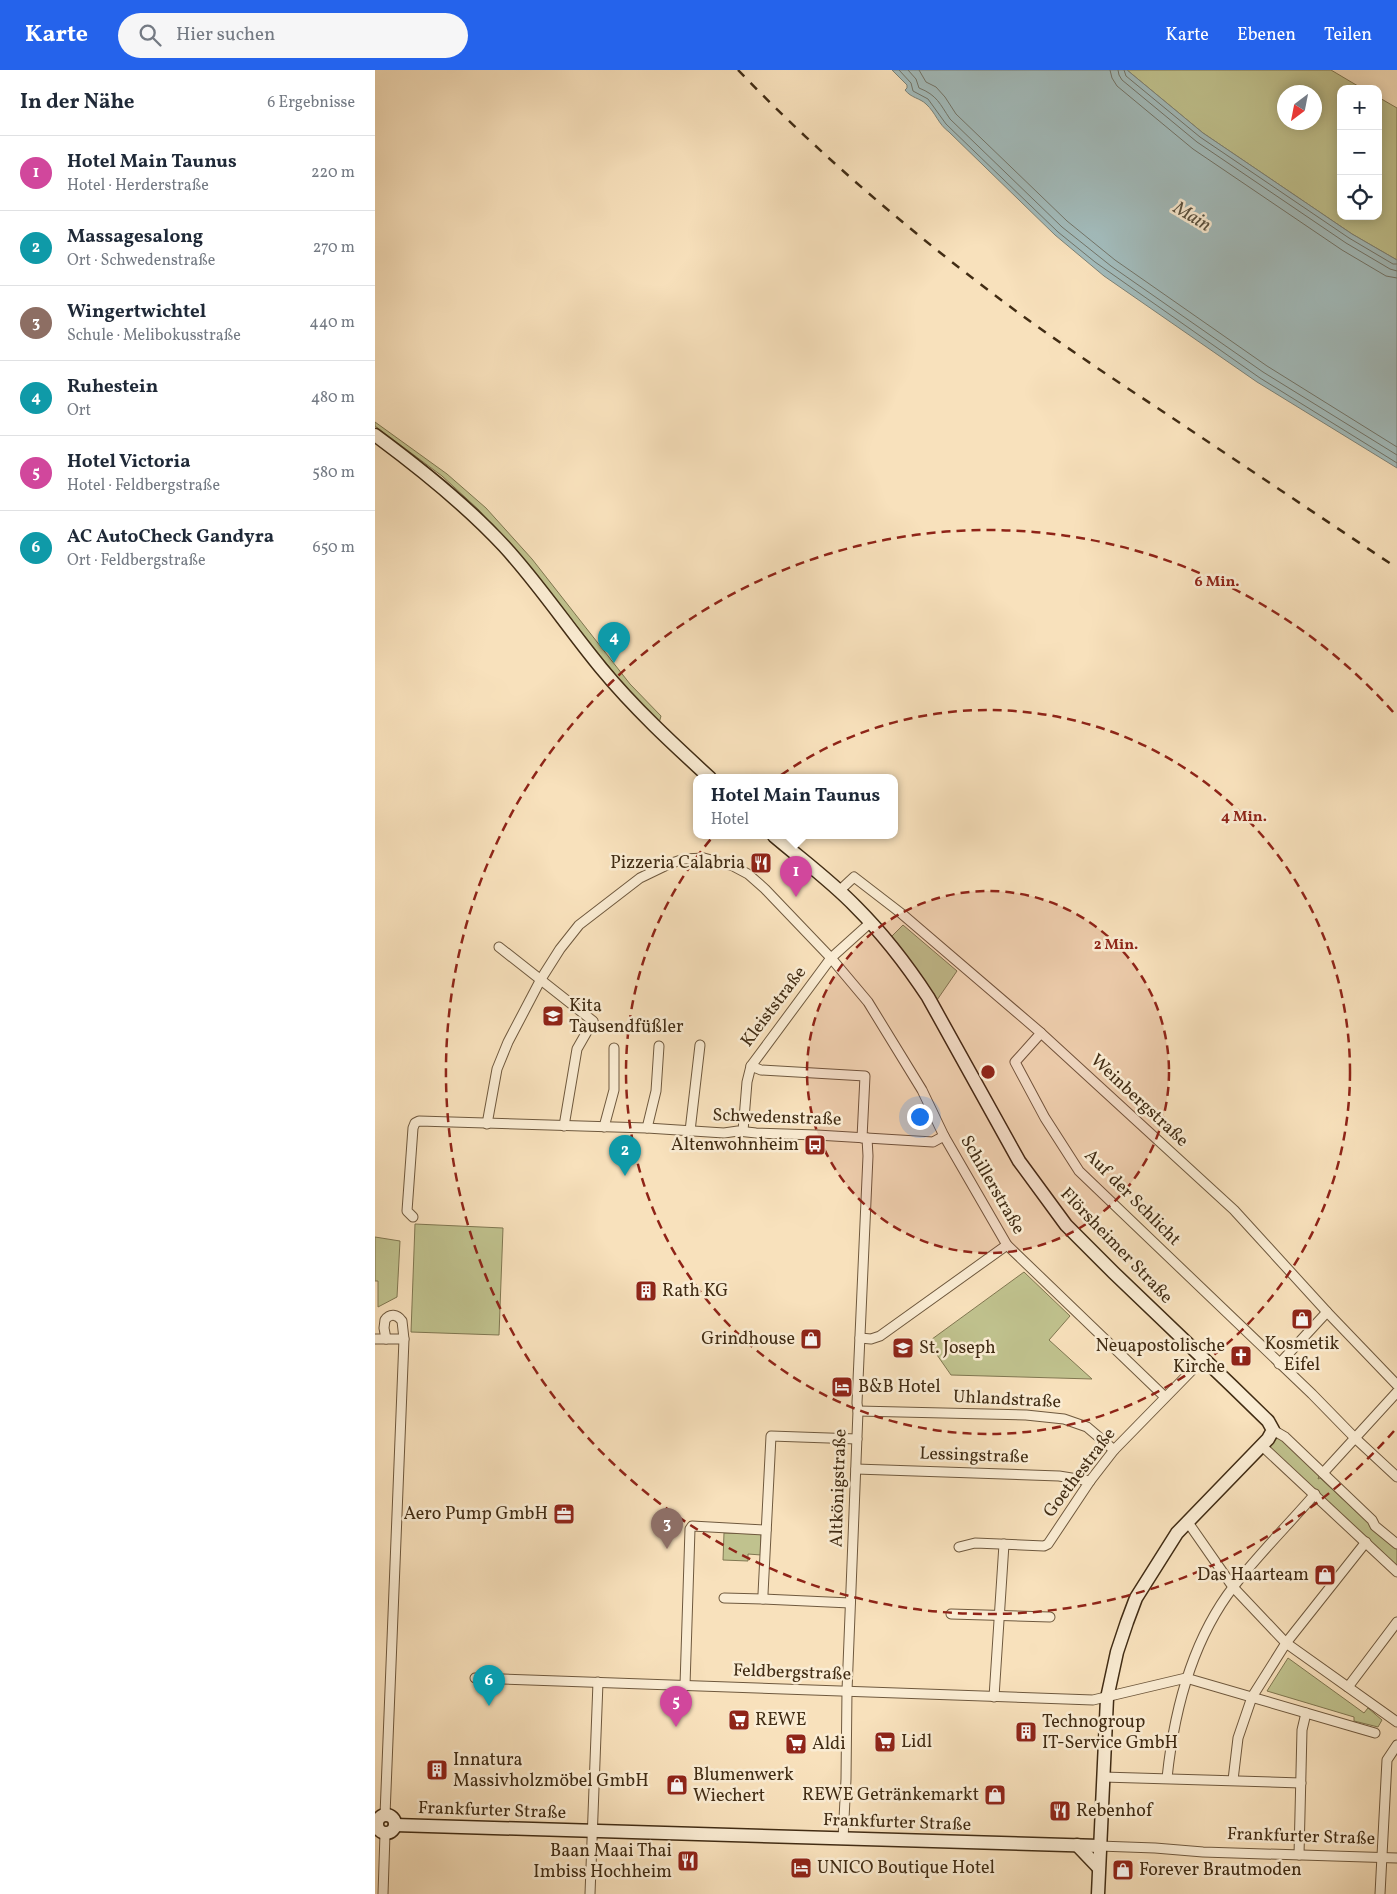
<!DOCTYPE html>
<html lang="de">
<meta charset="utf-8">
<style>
body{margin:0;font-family:Vollkorn,serif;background:#f6f6f7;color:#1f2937}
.controls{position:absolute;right:15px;top:15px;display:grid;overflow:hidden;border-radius:10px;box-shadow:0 2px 12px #0003}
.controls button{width:45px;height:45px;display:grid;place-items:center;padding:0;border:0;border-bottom:1px solid #e0e1e3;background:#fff;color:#1f2937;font:25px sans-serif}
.compass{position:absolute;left:902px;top:15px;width:45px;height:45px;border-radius:50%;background:#fff;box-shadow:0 2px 12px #0003;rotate:212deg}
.you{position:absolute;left:544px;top:1046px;width:18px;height:18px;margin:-12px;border:4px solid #fff;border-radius:50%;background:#1a73e8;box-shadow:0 0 0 8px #1a73e833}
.badge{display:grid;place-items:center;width:32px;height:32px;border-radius:50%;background:#2563eb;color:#fff;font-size:16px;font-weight:700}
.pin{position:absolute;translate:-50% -41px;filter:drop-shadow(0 1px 2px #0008)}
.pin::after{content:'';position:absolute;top:26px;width:18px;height:15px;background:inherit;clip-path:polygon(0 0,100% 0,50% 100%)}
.popup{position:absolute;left:318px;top:704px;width:205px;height:65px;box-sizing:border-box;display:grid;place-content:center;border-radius:10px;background:#fff;filter:drop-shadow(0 1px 4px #0005);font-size:16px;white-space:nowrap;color:#747a83}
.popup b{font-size:19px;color:#1f2937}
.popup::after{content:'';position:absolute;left:50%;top:100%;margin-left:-10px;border:10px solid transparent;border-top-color:#fff}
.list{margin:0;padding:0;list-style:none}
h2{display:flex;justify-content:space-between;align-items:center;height:65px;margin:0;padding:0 20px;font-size:21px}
h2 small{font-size:16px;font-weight:400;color:#747a83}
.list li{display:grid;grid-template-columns:32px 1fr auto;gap:15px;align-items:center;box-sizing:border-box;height:75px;padding:0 20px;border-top:1px solid #e0e1e3}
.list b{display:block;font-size:19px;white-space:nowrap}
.list p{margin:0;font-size:16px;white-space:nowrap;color:#747a83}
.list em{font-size:16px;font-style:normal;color:#747a83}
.icon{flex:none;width:28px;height:28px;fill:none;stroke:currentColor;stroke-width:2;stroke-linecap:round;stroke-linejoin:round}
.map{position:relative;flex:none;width:1022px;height:1824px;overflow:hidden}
header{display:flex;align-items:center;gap:30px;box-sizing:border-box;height:70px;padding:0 25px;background:#2563eb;color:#fff}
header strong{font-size:24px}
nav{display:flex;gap:28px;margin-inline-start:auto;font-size:18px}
.search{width:350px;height:45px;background:#f6f6f7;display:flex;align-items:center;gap:12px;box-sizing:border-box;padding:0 18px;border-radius:28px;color:#747a83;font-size:19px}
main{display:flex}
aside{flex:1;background:#fff}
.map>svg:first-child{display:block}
</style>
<header>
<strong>Karte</strong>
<div class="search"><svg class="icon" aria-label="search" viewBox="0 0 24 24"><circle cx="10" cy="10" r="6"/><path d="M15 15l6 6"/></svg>Hier suchen</div>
<nav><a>Karte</a><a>Ebenen</a><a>Teilen</a></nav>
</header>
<main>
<aside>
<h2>In der Nähe<small>6 Ergebnisse</small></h2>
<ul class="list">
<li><span class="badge" style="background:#d1479c">1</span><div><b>Hotel Main Taunus</b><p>Hotel · Herderstraße</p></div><em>220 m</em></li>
<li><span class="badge" style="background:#0f9aa8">2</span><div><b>Massagesalong</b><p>Ort · Schwedenstraße</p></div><em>270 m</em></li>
<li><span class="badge" style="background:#8d6e63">3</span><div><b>Wingertwichtel</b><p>Schule · Melibokusstraße</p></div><em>440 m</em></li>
<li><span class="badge" style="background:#0f9aa8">4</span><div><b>Ruhestein</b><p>Ort</p></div><em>480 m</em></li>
<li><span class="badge" style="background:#d1479c">5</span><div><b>Hotel Victoria</b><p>Hotel · Feldbergstraße</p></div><em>580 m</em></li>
<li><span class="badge" style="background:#0f9aa8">6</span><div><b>AC AutoCheck Gandyra</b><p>Ort · Feldbergstraße</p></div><em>650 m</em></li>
</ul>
</aside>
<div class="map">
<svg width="1022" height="1824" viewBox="0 0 1022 1824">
<rect width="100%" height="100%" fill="#f8e1bc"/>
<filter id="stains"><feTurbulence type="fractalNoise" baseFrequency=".004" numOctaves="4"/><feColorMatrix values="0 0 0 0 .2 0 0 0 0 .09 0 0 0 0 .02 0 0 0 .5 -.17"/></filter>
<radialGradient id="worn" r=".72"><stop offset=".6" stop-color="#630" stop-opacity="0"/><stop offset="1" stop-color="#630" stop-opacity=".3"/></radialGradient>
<g fill="#c0c28e" stroke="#807751" fill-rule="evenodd">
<path d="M752 0H956L988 19H966V146H1003V27L1022 38V190L977 164 828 63ZM909 22H939V52H909Z"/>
<path d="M0 352 72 404 111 438 157 489 255 614 286 646 284 653 251 618 151 492 104 440 67 406 0 356Z"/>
<path d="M528 855 582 901 562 930 516 867Z"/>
<path d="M40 1154 128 1158 124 1265 36 1262Z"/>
<path d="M0 1167 25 1171 22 1227 3 1237V1211H0Z"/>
<path d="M649 1202 695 1246 674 1270 717 1309 576 1305 553 1272Z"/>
<path d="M903 1366 944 1406 943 1409 945 1408 1022 1479V1498L895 1377V1374Z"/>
<path d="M349 1463 386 1464V1485L373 1484V1491L348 1490Z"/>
<path d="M913 1588 989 1643 993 1638 1007 1650 1003 1657 979 1651V1647L892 1621Z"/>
</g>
<path fill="#a2bbbb" stroke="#7b8278" d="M517 0H752L828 63 977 164 1022 190V398L882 312 729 206 680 165 574 62C563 54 561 43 551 34 545 28 536 28 530 20L532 18V15Z"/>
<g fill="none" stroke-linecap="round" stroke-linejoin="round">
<g stroke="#727468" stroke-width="1">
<path d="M524 0 536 13 538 21 553 29 571 54 683 162 720 192 885 308 1022 393"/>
<path d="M533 0 541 9 544 18C562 25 565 34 575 49L687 157 736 196 888 302 1022 385"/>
<path d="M544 0 551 12 561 17 570 27 581 44 692 151 740 190 892 296 1022 377"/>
<path d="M735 0 737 8 742 16 818 79 967 180 1011 206 1022 208"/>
<path d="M743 0 744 5 747 10 822 72 971 173 1015 199 1022 201"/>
<path d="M749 0 751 6 825 67 974 168 1018 194H1022"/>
</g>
<g stroke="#6f593e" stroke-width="11">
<g id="street">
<path d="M464 821 479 807 527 844 666 963 859 1140 952 1242 1022 1315"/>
<path d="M124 877 218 951 202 979 189 1056"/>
<path d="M666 963 640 992 670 1048 704 1101 937 1324 980 1368 1022 1407"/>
<path d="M376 996 386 1000 490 1006 487 1068"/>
<path d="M112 1054 122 999 133 972 166 909 185 879 204 855 265 808 294 794 309 789 329 788 358 796 373 804 390 819 456 888 493 932 547 1020 569 1066 632 1175 790 1327"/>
<path d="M229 1057 239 1020V978"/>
<path d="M272 1058 281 1021 284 976"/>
<path d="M315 1061 325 975"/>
<path d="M368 1061 372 1012 376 996 456 888 496 852"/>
<path d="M38 1147 32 1141 38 1058 40 1053 44 1051 272 1058 349 1063 363 1061 381 1063 442 1065 558 1072 569 1066"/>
<path d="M485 1268 496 1269 505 1266 632 1175"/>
<path d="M0 1269H29"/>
<path d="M904 1294 952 1242"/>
<path d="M483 1341 651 1345 689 1349 712 1357 739 1380"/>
<path d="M898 1360 910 1367 997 1450 1000 1456 1022 1474"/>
<path d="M887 1376 1022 1502"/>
<path d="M481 1399 684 1406 715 1411"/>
<path d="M948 1403 1022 1322"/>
<path d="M812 1451 858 1517 911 1573 1022 1652"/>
<path d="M584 1477 600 1473 669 1476 673 1474 715 1411 739 1380 828 1289"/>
<path d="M349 1528 388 1529"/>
<path d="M475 1533 388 1529V1524L396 1366 482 1369"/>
<path d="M576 1544 675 1547"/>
<path d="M100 1608 718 1630 811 1608 1000 1663"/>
<path d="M310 1615 315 1459 317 1456 391 1460"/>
<path d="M973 1617 1022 1552"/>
<path d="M619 1627 629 1474"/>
<path d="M728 1707 926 1713"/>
<path d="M792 1708C799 1641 817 1570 859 1516 884 1484 913 1455 940 1424"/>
<path d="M858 1710 863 1668 877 1627 911 1573 991 1472"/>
<path d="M10 1745 29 1269 27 1251C22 1244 15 1243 10 1250L9 1258 11 1269"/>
<path d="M468 1769 471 1709 472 1621 483 1341 482 1333 493 1086 492 1068"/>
<path d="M724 1776 780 1778 828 1782 1022 1788"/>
<path d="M924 1785 927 1660 931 1643"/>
<path d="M8 1824 10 1764"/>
<path d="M215 1824 223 1612"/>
<path d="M1005 1824 1012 1690 1022 1675"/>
</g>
</g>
<g stroke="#412c14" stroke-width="15">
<g id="secondary">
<path d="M0 365C46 399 90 434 129 476 164 514 193 558 226 598 259 638 297 673 335 708"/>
<path d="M399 766C426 789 456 811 481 837 508 864 532 895 553 927L644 1091 691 1155 739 1203 857 1316 893 1351 898 1360 893 1369 802 1463 761 1528 752 1552 742 1582 732 1628 723 1824"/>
<circle cx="11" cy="1754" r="9"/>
<path d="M20 1755 724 1776"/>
<path d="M702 1775 723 1797"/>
</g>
</g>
<use href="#street" stroke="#faecd3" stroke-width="9"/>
<use href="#secondary" stroke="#faecd3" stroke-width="12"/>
<path stroke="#412c14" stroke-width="2.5" stroke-dasharray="9 9" stroke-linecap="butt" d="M363 0C440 80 524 152 613 220 669 263 728 302 787 341 865 393 944 446 1022 498"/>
</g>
<circle cx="613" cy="1002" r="181" fill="#8f2418" fill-opacity=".12"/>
<g fill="none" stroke="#8f2418" stroke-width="2.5" stroke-dasharray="9 6">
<circle cx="613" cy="1002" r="181"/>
<circle cx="613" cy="1002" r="362"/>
<path d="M1019 1361A542 542 0 1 1 1019 643"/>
</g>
<defs>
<g id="restaurant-square" transform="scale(1.125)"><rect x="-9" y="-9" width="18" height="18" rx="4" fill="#8f2418" stroke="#faecd3"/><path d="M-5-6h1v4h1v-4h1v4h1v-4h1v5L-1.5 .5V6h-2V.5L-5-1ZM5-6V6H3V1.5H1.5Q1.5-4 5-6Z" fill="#fff"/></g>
<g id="school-square" transform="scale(1.125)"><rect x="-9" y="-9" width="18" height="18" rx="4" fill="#8f2418" stroke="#faecd3"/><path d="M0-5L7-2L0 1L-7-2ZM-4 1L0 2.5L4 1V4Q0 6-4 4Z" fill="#fff"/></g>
<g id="bus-square" transform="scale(1.125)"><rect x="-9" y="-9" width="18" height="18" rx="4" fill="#8f2418" stroke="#faecd3"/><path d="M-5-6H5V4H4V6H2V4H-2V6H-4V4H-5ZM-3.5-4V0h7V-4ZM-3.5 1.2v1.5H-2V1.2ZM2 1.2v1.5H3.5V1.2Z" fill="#fff"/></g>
<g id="building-square" transform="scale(1.125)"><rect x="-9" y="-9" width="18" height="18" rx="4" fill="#8f2418" stroke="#faecd3"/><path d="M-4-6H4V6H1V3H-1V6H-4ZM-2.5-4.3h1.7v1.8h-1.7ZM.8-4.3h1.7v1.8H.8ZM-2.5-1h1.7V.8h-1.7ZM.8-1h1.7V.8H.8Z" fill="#fff"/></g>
<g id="shop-square" transform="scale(1.125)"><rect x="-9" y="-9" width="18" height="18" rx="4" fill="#8f2418" stroke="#faecd3"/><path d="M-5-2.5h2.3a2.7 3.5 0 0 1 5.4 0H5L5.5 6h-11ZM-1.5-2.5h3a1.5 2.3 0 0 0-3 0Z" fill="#fff"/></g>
<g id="church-square" transform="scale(1.125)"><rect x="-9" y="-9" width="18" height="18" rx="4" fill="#8f2418" stroke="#faecd3"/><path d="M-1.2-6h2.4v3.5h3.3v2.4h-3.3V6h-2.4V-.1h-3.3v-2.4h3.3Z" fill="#fff"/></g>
<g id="hotel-square" transform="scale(1.125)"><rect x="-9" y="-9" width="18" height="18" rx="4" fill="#8f2418" stroke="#faecd3"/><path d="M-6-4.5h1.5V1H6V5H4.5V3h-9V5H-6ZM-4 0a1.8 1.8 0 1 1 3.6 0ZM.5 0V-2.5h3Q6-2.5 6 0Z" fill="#fff"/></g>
<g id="office-square" transform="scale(1.125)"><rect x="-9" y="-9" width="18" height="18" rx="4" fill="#8f2418" stroke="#faecd3"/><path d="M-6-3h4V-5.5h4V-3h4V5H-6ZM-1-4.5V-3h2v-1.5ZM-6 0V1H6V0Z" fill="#fff"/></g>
<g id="supermarket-square" transform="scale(1.125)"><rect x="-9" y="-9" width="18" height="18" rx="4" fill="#8f2418" stroke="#faecd3"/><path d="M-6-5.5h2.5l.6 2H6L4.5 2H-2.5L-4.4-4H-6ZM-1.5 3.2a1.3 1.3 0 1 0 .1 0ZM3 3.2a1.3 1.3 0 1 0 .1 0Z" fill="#fff"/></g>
</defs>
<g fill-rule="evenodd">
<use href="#restaurant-square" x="386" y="793"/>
<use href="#school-square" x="178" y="946"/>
<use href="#bus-square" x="440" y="1075"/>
<use href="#building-square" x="271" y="1221"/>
<use href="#shop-square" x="927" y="1249"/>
<use href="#shop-square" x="436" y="1269"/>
<use href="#school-square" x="528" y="1278"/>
<use href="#church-square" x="866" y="1286"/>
<use href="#hotel-square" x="467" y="1317"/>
<use href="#office-square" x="189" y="1444"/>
<use href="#shop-square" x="950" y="1505"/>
<use href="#supermarket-square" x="364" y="1650"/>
<use href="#building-square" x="651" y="1662"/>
<use href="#supermarket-square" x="510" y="1672"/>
<use href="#supermarket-square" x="421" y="1674"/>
<use href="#building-square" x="62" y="1700"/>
<use href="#shop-square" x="302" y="1715"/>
<use href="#shop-square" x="620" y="1725"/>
<use href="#restaurant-square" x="685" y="1741"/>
<use href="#restaurant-square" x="313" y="1791"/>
<use href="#hotel-square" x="426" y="1798"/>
<use href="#shop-square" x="748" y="1800"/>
</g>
<g text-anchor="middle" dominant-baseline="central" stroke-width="5" stroke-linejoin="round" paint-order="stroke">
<g font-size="18" fill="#412c14" stroke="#faecd3" text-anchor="start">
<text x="370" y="793" text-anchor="end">Pizzeria Calabria</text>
<text x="194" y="936">Kita<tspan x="194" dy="21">Tausendfüßler</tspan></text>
<text x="424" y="1075" text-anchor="end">Altenwohnheim</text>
<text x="287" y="1221">Rath KG</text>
<text x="420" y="1269" text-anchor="end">Grindhouse</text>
<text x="927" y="1274" text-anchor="middle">Kosmetik<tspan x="927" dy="21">Eifel</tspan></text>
<text x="850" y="1276" text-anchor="end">Neuapostolische<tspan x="850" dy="21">Kirche</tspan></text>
<text x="544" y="1278">St. Joseph</text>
<text x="483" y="1317">B&amp;B Hotel</text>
<text x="173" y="1444" text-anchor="end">Aero Pump GmbH</text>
<text x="934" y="1505" text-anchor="end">Das Haarteam</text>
<text x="380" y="1650">REWE</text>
<text x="667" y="1652">Technogroup<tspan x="667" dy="21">IT-Service GmbH</tspan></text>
<text x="526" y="1672">Lidl</text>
<text x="437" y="1674">Aldi</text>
<text x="78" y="1690">Innatura<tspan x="78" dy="21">Massivholzmöbel GmbH</tspan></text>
<text x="318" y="1705">Blumenwerk<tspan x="318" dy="21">Wiechert</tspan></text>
<text x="604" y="1725" text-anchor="end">REWE Getränkemarkt</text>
<text x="701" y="1741">Rebenhof</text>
<text x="297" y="1781" text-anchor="end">Baan Maai Thai<tspan x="297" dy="21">Imbiss Hochheim</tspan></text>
<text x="442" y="1798">UNICO Boutique Hotel</text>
<text x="764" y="1800">Forever Brautmoden</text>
</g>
<g font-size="18" fill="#412c14" stroke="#faecd3">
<text transform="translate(399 937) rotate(-53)">Kleiststraße</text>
<text transform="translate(764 1031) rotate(43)">Weinbergstraße</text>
<text transform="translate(402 1048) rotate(2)">Schwedenstraße</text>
<text transform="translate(617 1115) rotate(60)">Schillerstraße</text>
<text transform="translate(757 1128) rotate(45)">Auf der Schlicht</text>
<text transform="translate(741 1176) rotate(46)">Flörsheimer Straße</text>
<text transform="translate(632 1330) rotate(3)">Uhlandstraße</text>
<text transform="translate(599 1386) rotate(2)">Lessingstraße</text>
<text transform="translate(705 1403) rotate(-53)">Goethestraße</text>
<text transform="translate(464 1418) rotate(-88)">Altkönigstraße</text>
<text transform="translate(417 1603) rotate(2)">Feldbergstraße</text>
<text transform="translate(117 1741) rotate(2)">Frankfurter Straße</text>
<text transform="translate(522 1753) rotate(2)">Frankfurter Straße</text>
<text transform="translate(926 1767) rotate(2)">Frankfurter Straße</text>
</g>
<g font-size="19" font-style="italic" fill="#59503e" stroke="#faecd3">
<text transform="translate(817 147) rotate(31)">Main</text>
</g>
</g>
<circle cx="613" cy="1002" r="8" fill="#8f2418" stroke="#faecd3" stroke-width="2.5"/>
<g font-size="15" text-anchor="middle" font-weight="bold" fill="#8f2418" stroke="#faecd3" stroke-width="5" stroke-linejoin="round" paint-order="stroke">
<text x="842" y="516">6 Min.</text>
<text x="869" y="751">4 Min.</text>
<text x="741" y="879">2 Min.</text>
</g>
<rect width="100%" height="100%" filter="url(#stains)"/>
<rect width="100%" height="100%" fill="url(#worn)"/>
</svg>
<div class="controls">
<button>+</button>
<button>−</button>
<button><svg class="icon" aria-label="locate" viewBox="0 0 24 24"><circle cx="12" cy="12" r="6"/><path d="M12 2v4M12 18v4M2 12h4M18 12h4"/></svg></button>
</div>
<svg class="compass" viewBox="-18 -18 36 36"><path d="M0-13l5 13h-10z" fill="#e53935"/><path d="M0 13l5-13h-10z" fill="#747a83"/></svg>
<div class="you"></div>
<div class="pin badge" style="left:421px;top:827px;background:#d1479c">1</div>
<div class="popup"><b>Hotel Main Taunus</b>Hotel</div>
<div class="pin badge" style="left:250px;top:1106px;background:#0f9aa8">2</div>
<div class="pin badge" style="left:292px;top:1479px;background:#8d6e63">3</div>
<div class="pin badge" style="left:239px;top:593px;background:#0f9aa8">4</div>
<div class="pin badge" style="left:301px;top:1657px;background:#d1479c">5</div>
<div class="pin badge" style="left:114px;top:1636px;background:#0f9aa8">6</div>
</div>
</main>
